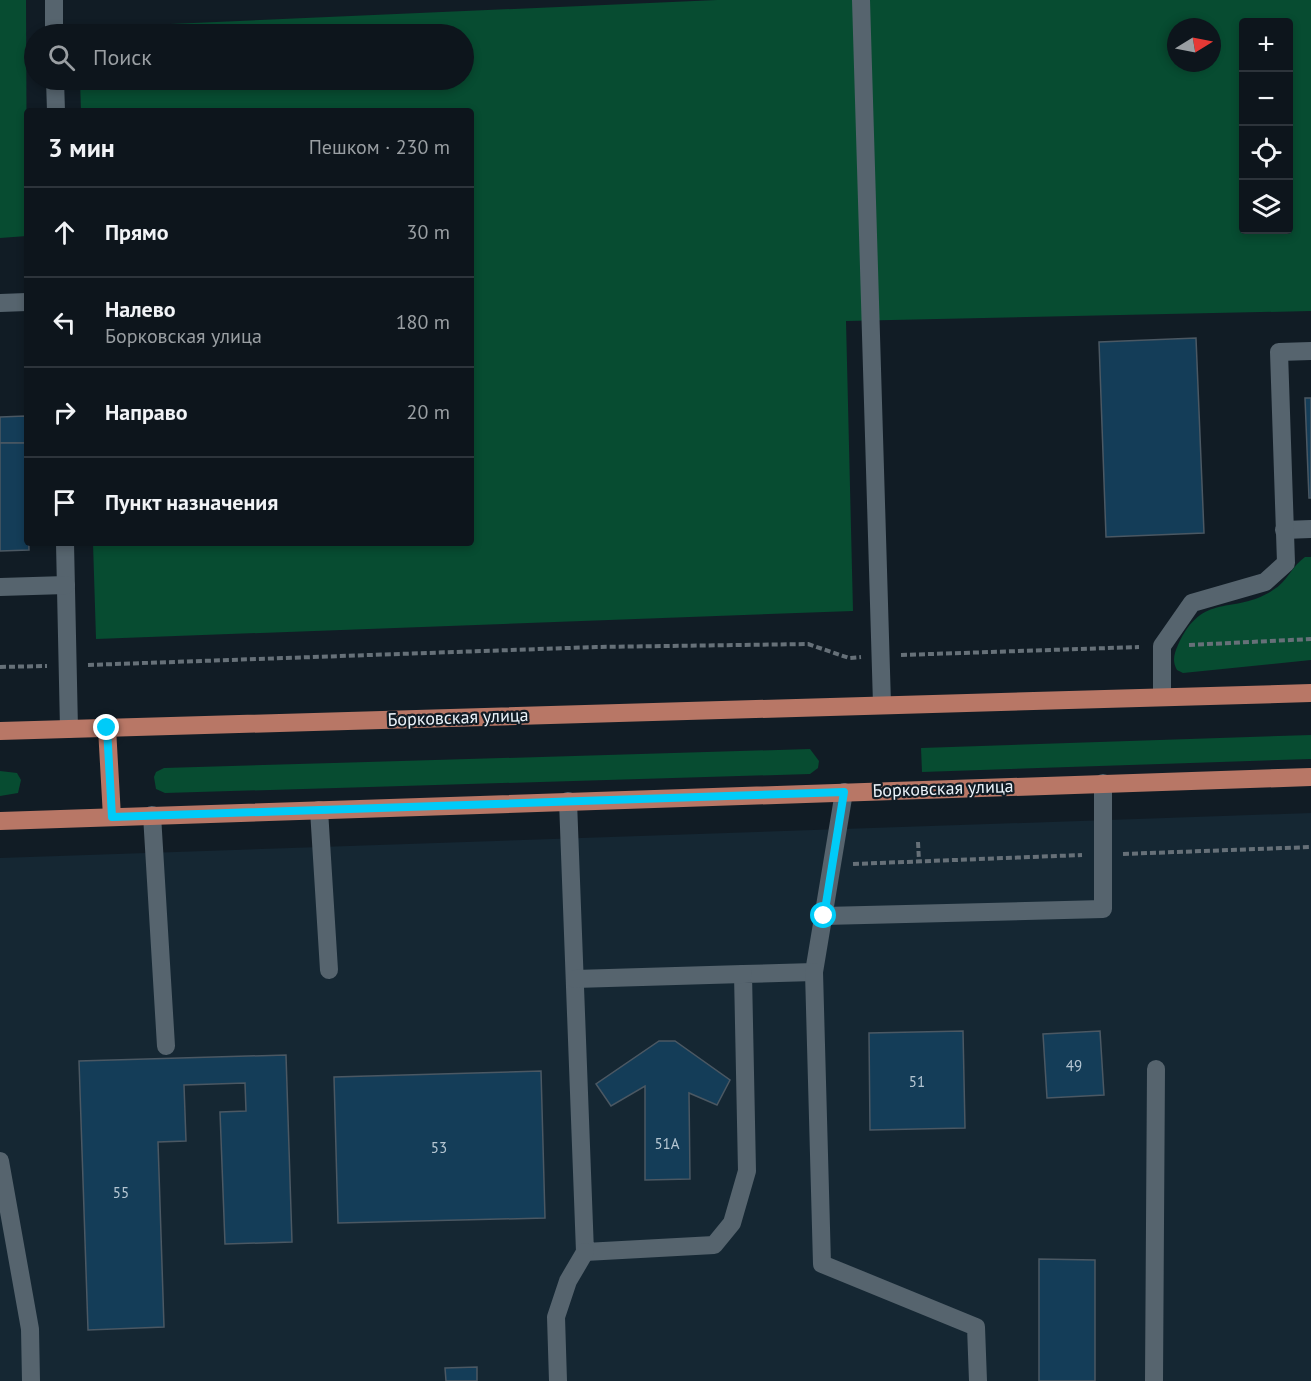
<!DOCTYPE html>
<html lang="ru">
<meta charset="utf-8">
<style>
body{margin:0;font-family:"PT Sans",sans-serif;background:#1b2229;color:#f1f3f6}
.controls{position:absolute;right:18px;top:18px;display:grid;overflow:hidden;border-radius:6px;box-shadow:0 3px 9px #0003}
.controls button{width:54px;height:54px;display:grid;place-items:center;padding:0;border:0;border-bottom:2px solid #2d343b;background:#0d151c;color:#f1f3f6;font:30px sans-serif}
.compass{position:absolute;left:1167px;top:18px;width:54px;height:54px;border-radius:50%;background:#0d151c;box-shadow:0 3px 9px #0003;rotate:80deg}
.stop{position:absolute;width:18px;height:18px;margin:-14px;border:4px solid #00cbf8;border-radius:50%;background:#fff}
.stop.end{background:#00cbf8;border-color:#fff;box-shadow:0 2px 6px #0008}
.list{margin:0;padding:0;list-style:none}
h2{display:flex;justify-content:space-between;align-items:center;height:78px;margin:0;padding:0 24px;font-size:26px}
h2 small{font-size:20px;font-weight:400;color:#9a9fa3}
.list li{display:grid;grid-template-columns:39px 1fr auto;gap:18px;align-items:center;box-sizing:border-box;height:90px;padding:0 24px;border-top:2px solid #2d343b}
.list b{display:block;font-size:22px;white-space:nowrap}
.list p{margin:0;font-size:20px;white-space:nowrap;color:#9a9fa3}
.list em{font-size:20px;font-style:normal;color:#9a9fa3}
.icon{flex:none;width:33px;height:33px;fill:none;stroke:currentColor;stroke-width:2;stroke-linecap:round;stroke-linejoin:round}
.map{position:relative;flex:none;width:1311px;height:1381px;overflow:hidden}
.search{position:absolute;background:#0d151c;box-shadow:0 3px 9px #0003;left:24px;top:24px;width:450px;height:66px;display:flex;align-items:center;gap:15px;box-sizing:border-box;padding:0 21px;border-radius:33px;color:#9a9fa3;font-size:22px}
.panel{position:absolute;background:#0d151c;box-shadow:0 3px 9px #0003;left:24px;top:108px;width:450px;height:438px;border-radius:6px}
.map>svg:first-child{display:block}
</style>
<div class="map">
<svg width="1311" height="1381" viewBox="0 0 1311 1381">
<rect width="100%" height="100%" fill="#111c25"/>
<path fill="#152733" d="M1311 813V1381H0V858Z"/>
<g fill="#074c31" fill-rule="evenodd">
<path d="M0 0H26L27 236 0 238Z"/>
<path d="M717 0H1311V311L846 321 853 611 96 639 93 543H471V111H81L80 80H464V34H79V28ZM1244 22H1288V230H1244ZM1176 27H1212V63H1176Z"/>
<path d="M1305 557H1311V660L1183 673 1177 670C1172 661 1174 654 1178 645 1203 590 1234 616 1273 590 1287 582 1292 566 1305 557Z"/>
<path d="M1311 735V759L922 772 921 748Z"/>
<path d="M810 749 819 761 818 768 810 774 165 793 156 789 154 777 156 772 164 768Z"/>
<path d="M0 771 17 773 21 780 18 793 0 796Z"/>
</g>
<g fill="#143d58" stroke="#4b5863" stroke-width="1.5">
<path d="M1196 338 1204 533 1106 537 1099 342Z"/>
<path d="M1305 398H1311V498H1309Z"/>
<path d="M25 416 26 443H0V417Z"/>
<path d="M0 443H26L29 550 0 551Z"/>
<path d="M963 1031 965 1128 870 1130 869 1033Z"/>
<path d="M1100 1031 1104 1095 1047 1098 1043 1034Z"/>
<path d="M659 1041H675L730 1080 717 1105 689 1093 690 1179 645 1180V1086L611 1106 596 1084Z"/>
<path d="M286 1055 292 1242 225 1244 220 1112 246 1111 245 1083 184 1085 186 1141 158 1142 164 1327 88 1330 79 1061Z"/>
<path d="M541 1071 545 1218 338 1223 334 1077Z"/>
<path d="M1039 1259 1095 1260V1381H1039Z"/>
<path d="M477 1367V1381H446L445 1368Z"/>
</g>
<g fill="none" stroke-linecap="round" stroke-linejoin="round">
<g stroke="#667078" stroke-width="4" stroke-dasharray="6 3" stroke-linecap="butt">
<path d="M1189 645 1311 639"/>
<path d="M901 655 1139 647"/>
<path d="M88 665 596 647 808 644 849 658 861 657"/>
<path d="M0 667 47 666"/>
<path d="M918 842 919 861"/>
<path d="M1123 854 1311 847"/>
<path d="M853 864 1082 855"/>
</g>
<g stroke="#56646e" stroke-width="18">
<path d="M54 0V34"/>
<path d="M861 0 882 704"/>
<path d="M55 80 56 111"/>
<path d="M0 303 27 302"/>
<path d="M1284 530 1311 529"/>
<path d="M65 543 69 729"/>
<path d="M0 587 66 585"/>
<path d="M1162 696V646L1192 603 1265 582 1286 563 1279 352 1311 351"/>
<path d="M568 801 585 1252 714 1245 732 1223 747 1171 743 974 814 972 844 792"/>
<path d="M319 810 329 970"/>
<path d="M152 815 166 1046"/>
<path d="M824 916 1103 909V783"/>
<path d="M814 972 822 1264 976 1327 978 1381"/>
<path d="M575 979 743 974"/>
<path d="M0 1161 30 1329 31 1381"/>
<path d="M558 1381 556 1317 568 1281 585 1252"/>
<path d="M1154 1381 1156 1069"/>
</g>
<g stroke="#b87766" stroke-width="18">
<path d="M107 728 112 817"/>
<path d="M0 731 1311 693"/>
<path d="M0 821 1311 777"/>
</g>
</g>
<g fill="none" stroke-linecap="round" stroke-linejoin="round">
<path stroke="#00cbf8" stroke-width="8" d="M107 728 112 817 844 792 824 916"/>
</g>
<g text-anchor="middle" dominant-baseline="central" stroke-width="4.5" stroke-linejoin="round" paint-order="stroke">
<g font-size="15" fill="#b5c6d2">
<text x="1074" y="1065">49</text>
<text x="917" y="1081">51</text>
<text x="667" y="1143">51А</text>
<text x="439" y="1147">53</text>
<text x="121" y="1192">55</text>
</g>
<g font-size="18" fill="#ebf3fa" stroke="#111c25">
<text transform="translate(458 717) rotate(-2)">Борковская улица</text>
<text transform="translate(943 788) rotate(-2)">Борковская улица</text>
</g>
</g>
</svg>
<div class="controls">
<button>+</button>
<button>−</button>
<button><svg class="icon" aria-label="locate" viewBox="0 0 24 24"><circle cx="12" cy="12" r="6"/><path d="M12 2v4M12 18v4M2 12h4M18 12h4"/></svg></button>
<button><svg class="icon" aria-label="layers" viewBox="0 0 24 24"><path d="M12 4l9 5-9 5-9-5zM3 14l9 5 9-5"/></svg></button>
</div>
<svg class="compass" viewBox="-18 -18 36 36"><path d="M0-13l5 13h-10z" fill="#e53935"/><path d="M0 13l5-13h-10z" fill="#9a9fa3"/></svg>
<div class="stop" style="left:824px;top:916px"></div>
<div class="stop end" style="left:107px;top:728px"></div>
<div class="search"><svg class="icon" aria-label="search" viewBox="0 0 24 24"><circle cx="10" cy="10" r="6"/><path d="M15 15l6 6"/></svg>Поиск</div>
<section class="panel">
<h2>3 мин<small>Пешком · 230 m</small></h2>
<ul class="list">
<li><svg class="icon" aria-label="ahead" viewBox="0 0 24 24"><path d="M12 20V5M6 11l6-6 6 6"/></svg><div><b>Прямо</b></div><em>30 m</em></li>
<li><svg class="icon" aria-label="left" viewBox="0 0 24 24"><path d="M17 20v-9H6M10 6l-5 5 5 5"/></svg><div><b>Налево</b><p>Борковская улица</p></div><em>180 m</em></li>
<li><svg class="icon" aria-label="right" viewBox="0 0 24 24"><path d="M7 20v-9h11M14 6l5 5-5 5"/></svg><div><b>Направо</b></div><em>20 m</em></li>
<li><svg class="icon" aria-label="arrive" viewBox="0 0 24 24"><path d="M6 21V4h12l-3 4 3 4H6"/></svg><div><b>Пункт назначения</b></div></li>
</ul>
</section>
</div>
